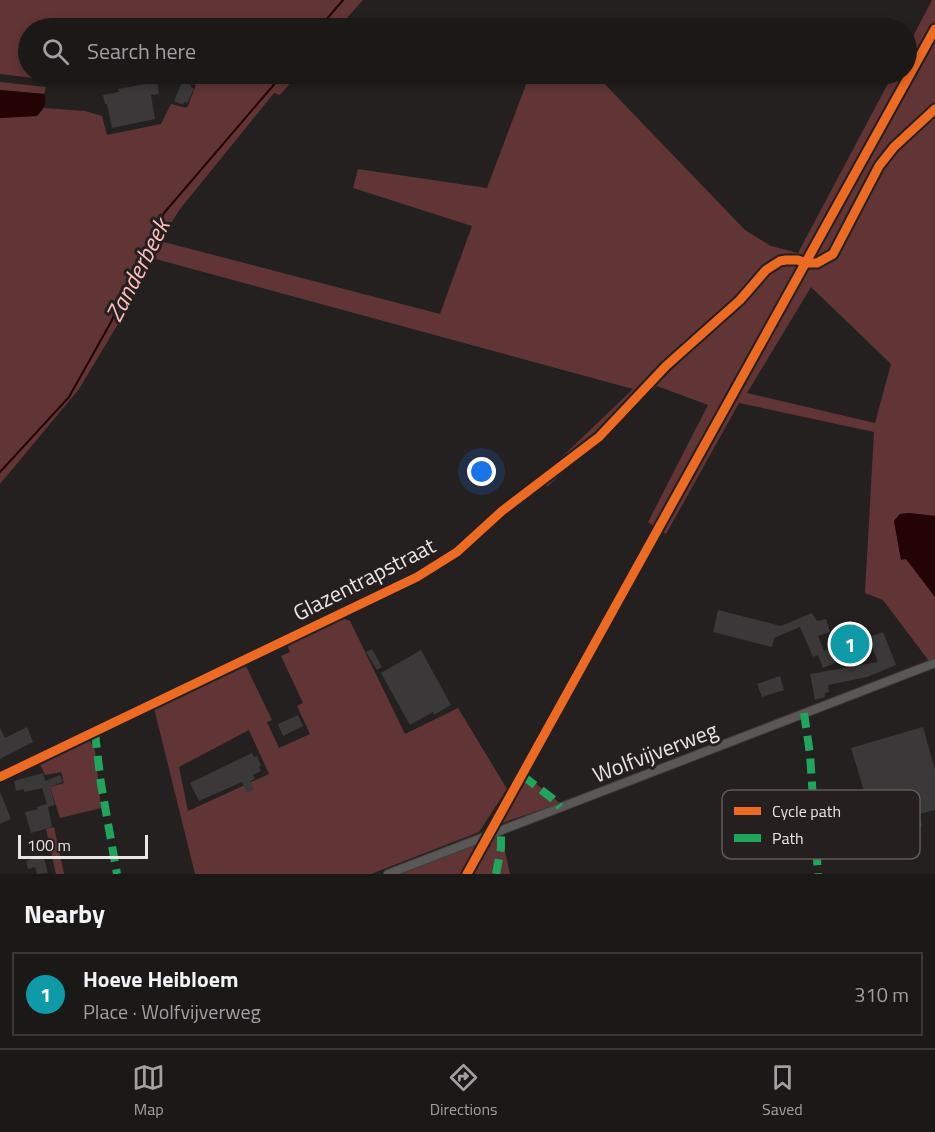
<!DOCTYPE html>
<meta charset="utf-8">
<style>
body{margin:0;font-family:"Titillium Web",sans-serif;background:#242121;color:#f1f3f6}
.scale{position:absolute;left:18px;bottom:15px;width:130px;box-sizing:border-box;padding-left:6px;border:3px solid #e9e5e5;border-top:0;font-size:16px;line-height:21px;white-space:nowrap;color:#e9e5e5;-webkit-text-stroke:4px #251f1f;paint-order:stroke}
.you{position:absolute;left:482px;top:472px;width:21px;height:21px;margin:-15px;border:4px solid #fff;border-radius:50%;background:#1a73e8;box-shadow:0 0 0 9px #1a73e833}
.badge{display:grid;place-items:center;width:39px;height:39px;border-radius:50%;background:#a4a0a0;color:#fff;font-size:20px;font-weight:700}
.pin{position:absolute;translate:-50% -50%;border:3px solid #fff;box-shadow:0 2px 6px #0006}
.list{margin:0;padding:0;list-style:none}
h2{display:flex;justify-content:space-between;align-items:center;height:78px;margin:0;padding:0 24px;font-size:26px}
h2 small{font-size:20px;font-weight:400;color:#a0a0a2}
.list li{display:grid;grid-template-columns:39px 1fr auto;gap:18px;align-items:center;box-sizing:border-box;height:84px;margin:0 12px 12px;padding:0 12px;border:2px solid #393737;border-radius:0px}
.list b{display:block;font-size:22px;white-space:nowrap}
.list p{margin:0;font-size:20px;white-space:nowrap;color:#a0a0a2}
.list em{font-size:20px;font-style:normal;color:#a0a0a2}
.icon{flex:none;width:33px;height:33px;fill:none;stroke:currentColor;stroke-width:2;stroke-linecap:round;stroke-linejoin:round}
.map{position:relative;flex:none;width:935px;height:874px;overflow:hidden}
.search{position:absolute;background:#1b1818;box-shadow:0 3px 9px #0003;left:18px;right:18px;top:18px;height:66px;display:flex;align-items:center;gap:15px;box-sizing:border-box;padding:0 21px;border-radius:33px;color:#a0a0a2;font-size:22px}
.sheet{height:174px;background:#1b1818}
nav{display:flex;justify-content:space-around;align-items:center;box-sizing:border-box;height:84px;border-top:2px solid #393737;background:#1b1818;font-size:16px;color:#a0a0a2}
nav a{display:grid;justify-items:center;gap:3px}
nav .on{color:#a4a0a0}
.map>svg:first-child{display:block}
</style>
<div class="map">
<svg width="935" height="874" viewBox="0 0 935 874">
<rect width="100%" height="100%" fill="#242020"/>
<g fill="#613536" fill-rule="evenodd">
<path d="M0 0H363L338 28H28V74H148L85 84 0 74Z"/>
<path d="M932 0H935V105L921 118 935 114V516L909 513 900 514 894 521 901 559 906 558 935 597V658L929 661 883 600 865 593 874 432 739 403 666 534 648 522 708 405 657 386 547 487 540 478 633 389 152 258 133 299 79 389 0 484V118L36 116 44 108 85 111 102 116 107 135 161 124 171 104 187 108 196 85 161 74H298L280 95 274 93 180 209 160 241 440 314 472 226 353 188 358 169 487 188 530 74H595L745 230 771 246 798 253 893 74H906L907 48ZM811 287 891 364 875 423 747 393Z"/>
<path d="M0 82 46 87 44 94 0 90Z"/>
<path d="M340 617 350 621 405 734 458 708 507 789 479 832 371 874H195L154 708 245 664 272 720 267 722 279 748 310 734 297 706 303 703 281 656 290 652 287 644ZM249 730 269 774 188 811 179 767Z"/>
<path d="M85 741H90L95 750 101 808 60 818 50 787 64 783 61 772 45 775 39 762Z"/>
<path d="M525 775 560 803 494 826Z"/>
<path d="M54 827 64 874H56L46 829Z"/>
<path d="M501 833 510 874H396Z"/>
</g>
<g fill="#240305">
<path d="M0 90 44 94C48 104 43 109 37 116L0 118Z"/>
<path d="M909 513 935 516V597L906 559 901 560 894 521 900 514Z"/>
</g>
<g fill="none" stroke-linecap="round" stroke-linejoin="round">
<g stroke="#240305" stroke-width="2">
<path d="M319 28 343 0"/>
<path d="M0 472 69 397 111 322 121 300 131 285 164 213 283 74"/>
</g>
</g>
<g fill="#3a3838">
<path d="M157 82 159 94 151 95 155 119 112 128 107 104H105L103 95 119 92 118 89Z"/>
<path d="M182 82 191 85V87L194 89 187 103 184 102 183 105 174 101Z"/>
<path d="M718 610 781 626 812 613 817 621 826 619 830 632 818 636 824 651 856 637 858 641 883 632 896 665 867 677 828 685 829 692 825 693V697L815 700 810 674 878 662 872 647 823 668 818 655 813 657 800 627 774 638 772 647 713 632Z"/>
<path d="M372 649 382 667 377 670 366 652Z"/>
<path d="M421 650 451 705 434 715 433 712 410 725 381 673Z"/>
<path d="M780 676 784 690 762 697 757 684Z"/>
<path d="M298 715 303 726 283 736 278 724Z"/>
<path d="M27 727 33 742 0 759V728L5 738Z"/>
<path d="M923 727 935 770V810L919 814 922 826 902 832 900 824 876 831 851 748Z"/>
<path d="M252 753 254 757 257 756 261 766 259 767 261 771 253 775 255 779 250 781 254 790 247 793 242 782 199 801 190 783Z"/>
<path d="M43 773 45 781 60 775 63 782 50 787 55 805 48 807 52 827 31 833 25 812 38 809 37 807 47 804 42 788 24 792V789L16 791 14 781Z"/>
<path d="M0 792 11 819 0 824Z"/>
<path d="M43 855 48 873 37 874 35 867 28 869 26 861Z"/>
</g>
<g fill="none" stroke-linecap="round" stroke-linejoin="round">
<g stroke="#3f3c3c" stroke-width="10">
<g id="minor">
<path d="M0 777 417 577 457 552 502 511 599 437 666 366 740 300 766 270 780 261 786 260H798L805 263H817L833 254 879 166 894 147 935 109"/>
<path d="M388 874 935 663"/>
</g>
</g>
<use href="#minor" stroke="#5a5857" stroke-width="8"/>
<g stroke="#20a55d" stroke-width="8" stroke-dasharray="15 8" stroke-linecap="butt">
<path d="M804 713 810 754 818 874"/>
<path d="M95 733 101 784 117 874"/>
<path d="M523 776 553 799 560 807"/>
<path d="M496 874 501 848V830"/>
</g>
<g stroke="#251f1f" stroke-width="13">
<g id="cycleway">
<path d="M0 777 417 577 457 552 502 511 599 437 666 366 740 300 766 270 780 261 786 260H798L805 263H817L833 254 879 166 894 147 935 109"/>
<path d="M467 874 935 29"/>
</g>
</g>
<use href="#cycleway" stroke="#ed6a23" stroke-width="9"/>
</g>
<g text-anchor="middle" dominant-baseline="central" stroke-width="6" stroke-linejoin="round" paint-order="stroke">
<g font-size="22" fill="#e9e5e5" stroke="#251f1f">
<text transform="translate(364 579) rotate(-27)">Glazentrapstraat</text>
<text transform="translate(655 752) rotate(-21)">Wolfvijverweg</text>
</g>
<g font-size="24" font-style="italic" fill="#fdbfbe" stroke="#251f1f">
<text transform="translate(137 270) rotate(-63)">Zanderbeek</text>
</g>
</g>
<rect x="722" y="790" width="198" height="69" rx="9" fill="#251f1f" stroke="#605a5a" stroke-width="1.5"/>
<rect x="734" y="807" width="27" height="8" fill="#ed6a23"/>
<rect x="734" y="834" width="27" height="8" fill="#20a55d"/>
<g font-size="16" fill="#e9e5e5">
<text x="772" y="817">Cycle path</text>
<text x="772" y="844">Path</text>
</g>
</svg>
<div class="scale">100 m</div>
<div class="you"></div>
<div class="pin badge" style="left:850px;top:644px;background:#0f9aa8">1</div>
<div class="search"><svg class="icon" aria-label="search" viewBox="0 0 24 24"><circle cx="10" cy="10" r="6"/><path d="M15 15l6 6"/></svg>Search here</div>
</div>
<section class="sheet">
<h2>Nearby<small></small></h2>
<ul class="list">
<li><span class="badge" style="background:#0f9aa8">1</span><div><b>Hoeve Heibloem</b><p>Place · Wolfvijverweg</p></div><em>310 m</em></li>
</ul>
</section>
<nav>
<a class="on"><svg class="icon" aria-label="map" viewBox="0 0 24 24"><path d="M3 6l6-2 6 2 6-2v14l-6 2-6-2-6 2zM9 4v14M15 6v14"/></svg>Map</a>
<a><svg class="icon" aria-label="directions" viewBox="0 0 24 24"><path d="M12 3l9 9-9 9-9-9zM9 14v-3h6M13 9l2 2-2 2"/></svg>Directions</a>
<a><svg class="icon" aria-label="saved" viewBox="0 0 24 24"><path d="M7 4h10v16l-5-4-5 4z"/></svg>Saved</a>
</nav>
